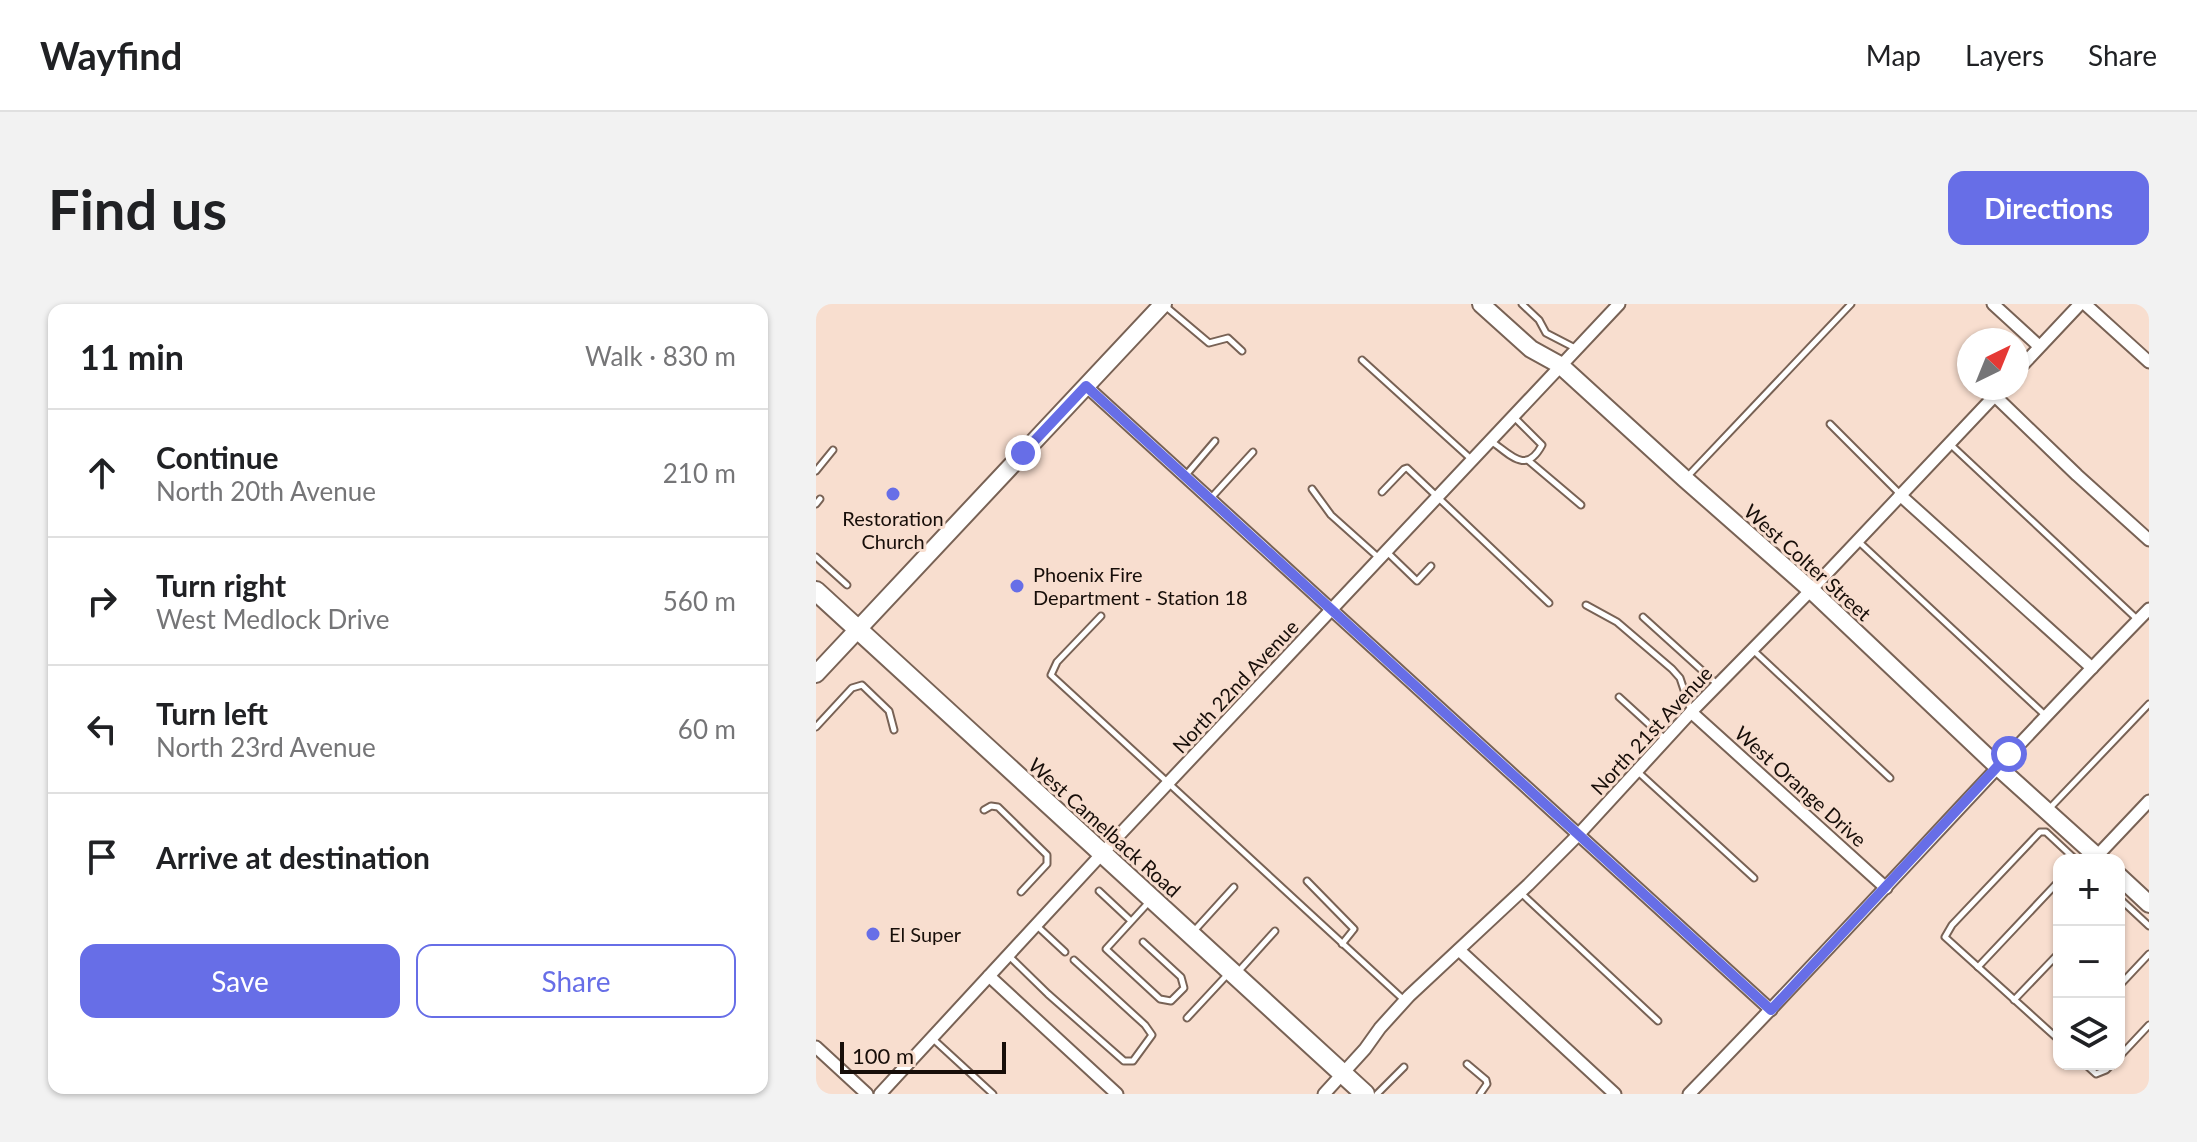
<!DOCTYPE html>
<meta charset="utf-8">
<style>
body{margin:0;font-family:Lato,sans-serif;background:#f2f2f2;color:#202124}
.controls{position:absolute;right:24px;bottom:24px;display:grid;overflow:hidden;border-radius:16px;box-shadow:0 2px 6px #0004}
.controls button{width:72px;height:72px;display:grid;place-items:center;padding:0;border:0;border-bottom:2px solid #e0e0e0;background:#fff;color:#202124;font:40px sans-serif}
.compass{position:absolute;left:1141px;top:24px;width:72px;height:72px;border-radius:50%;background:#fff;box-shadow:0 2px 6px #0004;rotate:43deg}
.scale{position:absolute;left:24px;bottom:20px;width:166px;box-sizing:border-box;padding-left:8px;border:4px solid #170e09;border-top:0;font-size:22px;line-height:28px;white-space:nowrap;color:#170e09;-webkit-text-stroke:6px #f8decf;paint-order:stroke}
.stop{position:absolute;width:24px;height:24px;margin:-18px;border:6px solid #676ee7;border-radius:50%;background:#fff}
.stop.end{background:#676ee7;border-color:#fff;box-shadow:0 2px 8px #0008}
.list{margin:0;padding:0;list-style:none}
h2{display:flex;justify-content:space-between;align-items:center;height:104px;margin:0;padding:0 32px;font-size:34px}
h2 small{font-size:26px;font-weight:400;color:#757577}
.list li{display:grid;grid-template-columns:52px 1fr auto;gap:24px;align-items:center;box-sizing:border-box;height:128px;padding:0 32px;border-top:2px solid #e0e0e0}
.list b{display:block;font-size:30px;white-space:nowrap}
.list p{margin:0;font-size:26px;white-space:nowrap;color:#757577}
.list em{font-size:26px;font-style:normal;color:#757577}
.actions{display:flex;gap:16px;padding:24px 32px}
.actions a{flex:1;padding:18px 0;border:2px solid #676ee7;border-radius:16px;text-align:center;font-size:28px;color:#676ee7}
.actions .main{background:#676ee7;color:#fff}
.icon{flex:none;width:44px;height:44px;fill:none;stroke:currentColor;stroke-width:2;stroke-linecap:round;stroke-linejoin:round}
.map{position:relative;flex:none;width:1333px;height:790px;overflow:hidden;border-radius:16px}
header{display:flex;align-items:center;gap:48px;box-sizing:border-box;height:112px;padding:0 40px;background:#fff;border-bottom:2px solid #e0e0e0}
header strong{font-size:38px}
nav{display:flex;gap:44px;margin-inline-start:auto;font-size:28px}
.intro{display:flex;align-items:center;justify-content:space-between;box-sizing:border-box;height:192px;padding:0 48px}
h1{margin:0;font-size:56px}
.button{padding:20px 36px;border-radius:16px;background:#676ee7;color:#fff;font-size:28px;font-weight:700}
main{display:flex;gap:48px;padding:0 48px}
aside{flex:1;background:#fff;border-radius:16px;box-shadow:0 2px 6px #0004}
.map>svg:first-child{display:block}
</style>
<header>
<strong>Wayfind</strong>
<nav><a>Map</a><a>Layers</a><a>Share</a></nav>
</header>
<div class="intro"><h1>Find us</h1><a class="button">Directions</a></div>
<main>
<aside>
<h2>11 min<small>Walk · 830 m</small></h2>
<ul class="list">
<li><svg class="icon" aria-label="ahead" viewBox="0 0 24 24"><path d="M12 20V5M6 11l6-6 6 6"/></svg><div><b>Continue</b><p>North 20th Avenue</p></div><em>210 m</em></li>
<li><svg class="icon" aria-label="right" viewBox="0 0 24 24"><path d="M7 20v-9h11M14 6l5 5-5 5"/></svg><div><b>Turn right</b><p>West Medlock Drive</p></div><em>560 m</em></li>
<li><svg class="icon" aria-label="left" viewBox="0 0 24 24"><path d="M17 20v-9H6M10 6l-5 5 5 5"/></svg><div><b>Turn left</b><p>North 23rd Avenue</p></div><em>60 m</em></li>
<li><svg class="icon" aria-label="arrive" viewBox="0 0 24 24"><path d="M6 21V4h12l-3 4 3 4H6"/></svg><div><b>Arrive at destination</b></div></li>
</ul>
<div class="actions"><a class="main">Save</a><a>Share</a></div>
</aside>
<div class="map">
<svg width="1333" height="790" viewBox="0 0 1333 790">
<rect width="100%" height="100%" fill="#f8decf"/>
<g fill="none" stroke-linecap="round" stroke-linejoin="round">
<g stroke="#786255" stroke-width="9">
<g id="lane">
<path d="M706 0 723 16 730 29 759 44"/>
<path d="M348 1 393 39 412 34 426 47"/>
<path d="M546 56 655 155"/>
<path d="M1014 120 1084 190"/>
<path d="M675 137C695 151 710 171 726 141L697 112"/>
<path d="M1134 140 1322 316"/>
<path d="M713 157 765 201"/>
<path d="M0 167 17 146"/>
<path d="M370 171 399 137"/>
<path d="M871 173 1035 0"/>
<path d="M496 185 515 211 563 254"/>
<path d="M566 188 588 165 591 164 733 299"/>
<path d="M395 194 437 148"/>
<path d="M0 200 4 195"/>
<path d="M1042 237 1230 412"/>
<path d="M571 248 601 277 615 262"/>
<path d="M0 253 31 281"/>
<path d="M770 301 801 318 856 365 864 374 875 407"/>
<path d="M285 312 241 358 235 371 588 696"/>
<path d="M827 313 901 380"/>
<path d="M937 346 1074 474"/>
<path d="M803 393 849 435"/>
<path d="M0 423 36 384 46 381 73 407 78 426"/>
<path d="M821 467 938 574"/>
<path d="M168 506 175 502 182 503 231 551V560L205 588"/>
<path d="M1232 506 1333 400"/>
<path d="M491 577 538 625 526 640"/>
<path d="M283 587 315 617"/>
<path d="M705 589 842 717"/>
<path d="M1303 594 1333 622"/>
<path d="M220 621 249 648"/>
<path d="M378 627 418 583"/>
<path d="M327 638 365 673 368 684 355 697 344 695 290 645 332 599"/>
<path d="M193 652 232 690 308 757H317L336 731 329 721 258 656"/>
<path d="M1162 663 1243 577"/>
<path d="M422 668 459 627"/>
<path d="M1303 682 1333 650"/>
<path d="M1198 696 1243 649"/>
<path d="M371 714 411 671"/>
<path d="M116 734 177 790"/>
<path d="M1243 736 1129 633 1136 621 1224 528H1230L1260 556"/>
<path d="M1303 753 1333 721"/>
<path d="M651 760 670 776 671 780 664 790"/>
<path d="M1269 760 1280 770 1290 766 1296 760"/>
<path d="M561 790 588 763"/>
</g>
</g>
<g stroke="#786255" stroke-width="15">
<g id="street">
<path d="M1177 0 1223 42"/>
<path d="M1269 0 1333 58"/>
<path d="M1201 67 1264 0"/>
<path d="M270 82 955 706"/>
<path d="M1179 92 1261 171 1333 236"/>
<path d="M1084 191 1276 364"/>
<path d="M875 408 1070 584"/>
<path d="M1281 552 1333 497"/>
<path d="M643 646 799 790"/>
<path d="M173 672 301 790"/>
<path d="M0 743 51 790"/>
<path d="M64 790 306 528 803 0"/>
<path d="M508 790 549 745 564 724 593 692 712 581 763 530 875 408 995 286 1186 84"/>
<path d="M873 790C1029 631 1177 464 1333 305"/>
</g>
</g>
<g stroke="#786255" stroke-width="20">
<g id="secondary">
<path d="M665 0 715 45 744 61 869 175 995 286 1182 463 1285 556"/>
<path d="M0 370 347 0"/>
<path d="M1303 572 1333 600"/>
</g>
</g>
<g stroke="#786255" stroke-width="22">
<path id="primary" d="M0 287 549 790"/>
</g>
<use href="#lane" stroke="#fff" stroke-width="5"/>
<use href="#street" stroke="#fff" stroke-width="11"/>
<use href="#secondary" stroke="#fff" stroke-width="16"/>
<use href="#primary" stroke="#fff" stroke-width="18"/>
</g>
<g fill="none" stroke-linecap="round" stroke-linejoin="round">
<path stroke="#676ee7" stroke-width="10" d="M207 149 270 82 955 706 1193 450"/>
</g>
<g fill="#676ee7" stroke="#f8decf" stroke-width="3">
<circle cx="77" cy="190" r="8"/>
<circle cx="201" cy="282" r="8"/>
<circle cx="57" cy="630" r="8"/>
</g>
<g text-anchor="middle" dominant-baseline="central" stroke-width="6" stroke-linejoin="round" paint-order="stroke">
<g font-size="20" fill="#170e09" stroke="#f8decf" text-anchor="start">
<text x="77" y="214" text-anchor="middle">Restoration<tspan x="77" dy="23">Church</tspan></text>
<text x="217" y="270">Phoenix Fire<tspan x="217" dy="23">Department - Station 18</tspan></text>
<text x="73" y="630">El Super</text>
</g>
<g font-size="20" fill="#170e09" stroke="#f8decf">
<text transform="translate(992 258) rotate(42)">West Colter Street</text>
<text transform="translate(419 382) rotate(-47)">North 22nd Avenue</text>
<text transform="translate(835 426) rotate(-47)">North 21st Avenue</text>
<text transform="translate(985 482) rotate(42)">West Orange Drive</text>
<text transform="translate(289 523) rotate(42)">West Camelback Road</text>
</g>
</g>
</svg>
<div class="controls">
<button>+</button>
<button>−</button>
<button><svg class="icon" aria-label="layers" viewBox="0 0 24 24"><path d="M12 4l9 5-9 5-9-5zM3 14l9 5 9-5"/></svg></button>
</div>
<svg class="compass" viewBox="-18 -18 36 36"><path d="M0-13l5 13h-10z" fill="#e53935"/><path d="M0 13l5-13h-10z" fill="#757577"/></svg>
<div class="scale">100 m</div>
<div class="stop" style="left:1193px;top:450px"></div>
<div class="stop end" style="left:207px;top:149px"></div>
</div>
</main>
